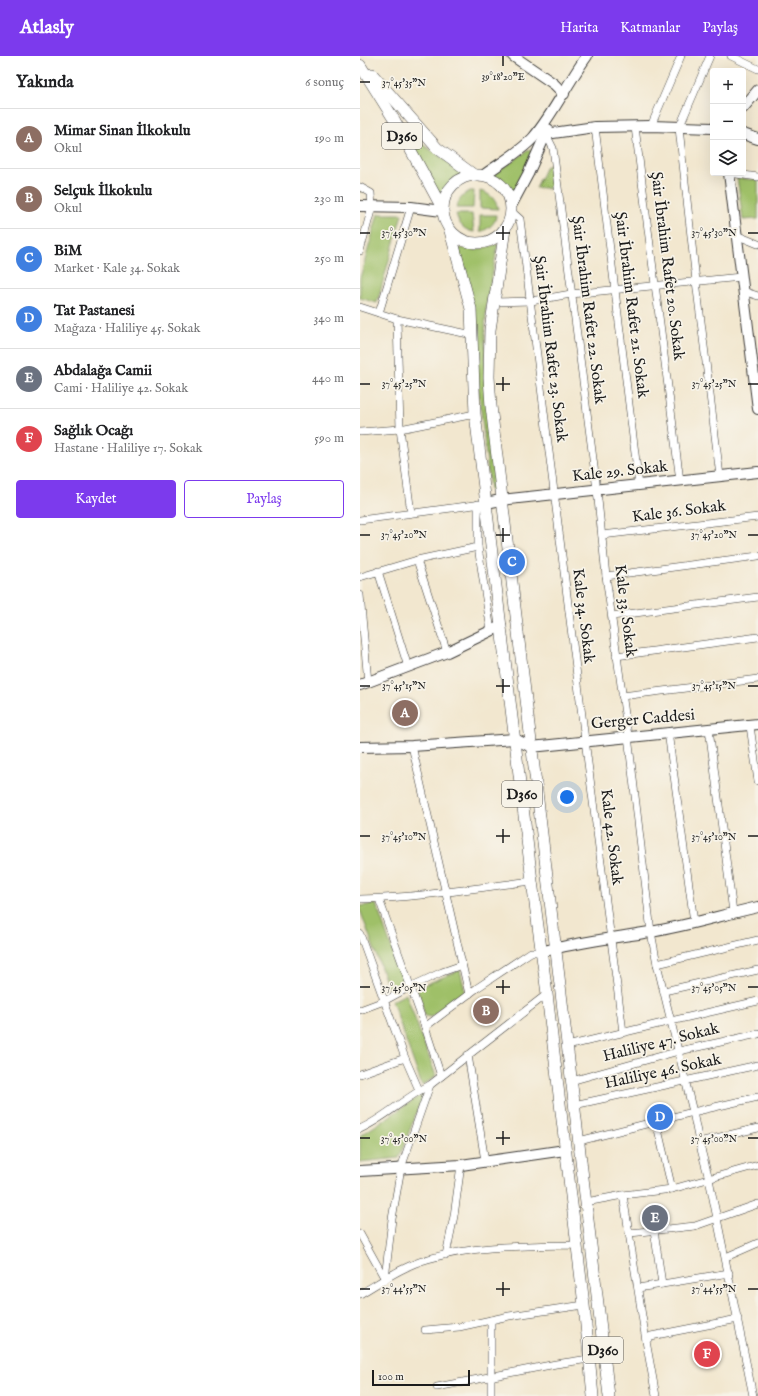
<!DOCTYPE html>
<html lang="tr">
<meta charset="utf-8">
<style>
body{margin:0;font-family:"IM FELL English",serif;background:#f2f2f2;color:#202124}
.controls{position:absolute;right:12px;top:12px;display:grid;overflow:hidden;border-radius:4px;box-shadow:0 4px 16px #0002}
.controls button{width:36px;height:36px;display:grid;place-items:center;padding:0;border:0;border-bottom:1px solid #e0e0e0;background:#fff;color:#202124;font:20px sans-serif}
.scale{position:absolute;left:12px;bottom:10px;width:98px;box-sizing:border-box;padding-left:4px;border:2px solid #1c1c1c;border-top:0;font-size:11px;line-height:14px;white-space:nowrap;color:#1c1c1c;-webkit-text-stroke:3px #f7f3e8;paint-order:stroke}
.you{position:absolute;left:207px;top:741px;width:14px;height:14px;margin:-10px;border:3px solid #fff;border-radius:50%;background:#1a73e8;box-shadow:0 0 0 6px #1a73e833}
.badge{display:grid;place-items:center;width:26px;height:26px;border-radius:50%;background:#7c3aed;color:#fff;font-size:13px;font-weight:700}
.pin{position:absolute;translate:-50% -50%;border:2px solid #fff;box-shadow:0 1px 4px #0006}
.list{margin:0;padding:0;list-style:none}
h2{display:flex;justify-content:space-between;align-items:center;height:52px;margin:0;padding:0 16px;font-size:17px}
h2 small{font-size:13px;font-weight:400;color:#757577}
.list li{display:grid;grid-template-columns:26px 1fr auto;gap:12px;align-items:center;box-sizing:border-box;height:60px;padding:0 16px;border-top:1px solid #e0e0e0}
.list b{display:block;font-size:15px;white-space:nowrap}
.list p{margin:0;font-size:13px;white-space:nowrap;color:#757577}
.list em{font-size:13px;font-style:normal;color:#757577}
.actions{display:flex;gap:8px;padding:12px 16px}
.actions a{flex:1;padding:9px 0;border:1px solid #7c3aed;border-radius:4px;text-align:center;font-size:14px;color:#7c3aed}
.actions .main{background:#7c3aed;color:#fff}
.icon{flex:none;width:22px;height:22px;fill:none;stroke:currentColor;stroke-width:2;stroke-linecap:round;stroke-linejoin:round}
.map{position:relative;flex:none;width:398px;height:1340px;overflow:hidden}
header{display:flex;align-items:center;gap:24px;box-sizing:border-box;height:56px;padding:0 20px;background:#7c3aed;color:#fff}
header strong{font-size:19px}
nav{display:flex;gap:22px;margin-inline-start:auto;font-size:14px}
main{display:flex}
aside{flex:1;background:#fff}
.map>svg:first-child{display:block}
</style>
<header>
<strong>Atlasly</strong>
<nav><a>Harita</a><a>Katmanlar</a><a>Paylaş</a></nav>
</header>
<main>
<aside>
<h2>Yakında<small>6 sonuç</small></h2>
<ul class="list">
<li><span class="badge" style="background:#8d6e63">A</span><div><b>Mimar Sinan İlkokulu</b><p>Okul</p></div><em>190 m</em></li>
<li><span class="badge" style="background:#8d6e63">B</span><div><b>Selçuk İlkokulu</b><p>Okul</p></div><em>230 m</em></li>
<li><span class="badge" style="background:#3f7fe0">C</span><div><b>BiM</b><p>Market · Kale 34. Sokak</p></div><em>250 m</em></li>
<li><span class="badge" style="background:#3f7fe0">D</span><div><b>Tat Pastanesi</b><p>Mağaza · Haliliye 45. Sokak</p></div><em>340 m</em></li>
<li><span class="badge" style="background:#6b7280">E</span><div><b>Abdalağa Camii</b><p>Cami · Haliliye 42. Sokak</p></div><em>440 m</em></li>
<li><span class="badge" style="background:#e0444e">F</span><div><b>Sağlık Ocağı</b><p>Hastane · Haliliye 17. Sokak</p></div><em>590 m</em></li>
</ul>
<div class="actions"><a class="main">Kaydet</a><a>Paylaş</a></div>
</aside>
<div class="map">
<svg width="398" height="1340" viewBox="0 0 398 1340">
<rect width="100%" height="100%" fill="#f7f3e8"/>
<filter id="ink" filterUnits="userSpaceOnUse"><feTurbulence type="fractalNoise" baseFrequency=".025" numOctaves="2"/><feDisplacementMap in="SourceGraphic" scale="8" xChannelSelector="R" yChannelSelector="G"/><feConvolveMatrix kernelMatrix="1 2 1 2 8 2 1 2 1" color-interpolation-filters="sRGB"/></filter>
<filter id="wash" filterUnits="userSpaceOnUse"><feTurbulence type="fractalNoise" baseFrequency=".012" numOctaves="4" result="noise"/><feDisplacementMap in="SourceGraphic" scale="16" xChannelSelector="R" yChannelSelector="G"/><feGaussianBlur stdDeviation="0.9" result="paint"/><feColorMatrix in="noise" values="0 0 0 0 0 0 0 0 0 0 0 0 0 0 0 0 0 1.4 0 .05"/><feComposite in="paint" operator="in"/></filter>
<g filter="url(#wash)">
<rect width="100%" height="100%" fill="#f2e7cf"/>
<g fill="#9fc068" stroke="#5e6e42">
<path d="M54 83 104 116 88 128 79 142 49 84Z"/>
<path d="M170 93 172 94 154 140 149 132 133 119Z"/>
<path d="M186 110H191L193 130 192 132H176Z"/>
<path d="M377 122 398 124V163L383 164Z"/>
<path d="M110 135H114L113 152H96C99 144 102 139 110 135Z"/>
<path d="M120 135C129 137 136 143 138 153L120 152Z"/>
<path d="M18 158H42L17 247 0 242V222Z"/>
<path d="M96 158H112L114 176C103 174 99 168 96 158Z"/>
<path d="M120 159H136C136 168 128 173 120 176Z"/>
<path d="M138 188 126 252 125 285 131 394 136 437 132 440 130 434 118 329 99 192 115 194Z"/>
<path d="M16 848 44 927 29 934 0 854V850Z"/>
<path d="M100 914 105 935 71 961 65 960 57 932Z"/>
<path d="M46 938 76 1020 62 1030 32 945Z"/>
<path d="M64 1037 39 1102 0 1106V1080Z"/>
</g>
</g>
<g filter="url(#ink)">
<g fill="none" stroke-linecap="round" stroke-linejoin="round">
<g stroke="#3c3a37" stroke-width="8">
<g id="street">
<path d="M350 0 319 72 336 225 360 420"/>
<path d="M371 0 398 13"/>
<path d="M291 70 321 0"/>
<path d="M235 71 279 430"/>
<path d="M275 71 320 425"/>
<path d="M184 79 186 78 193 92 237 434 246 520 268 680 291 876 297 908 333 1056 339 1086 349 1123 393 1340"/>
<path d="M369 117 398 121"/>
<path d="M0 131 11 137 12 151 0 195"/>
<path d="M151 155 160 163 225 684 263 976"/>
<path d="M376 179 398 188"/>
<path d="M383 235 398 240"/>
<path d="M134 246 171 245 211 238 381 221"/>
<path d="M0 251 37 263 113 279"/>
<path d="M19 257 51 151"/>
<path d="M37 263 40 373 51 457"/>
<path d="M0 376 40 373 115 358"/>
<path d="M118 448V491L131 575"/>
<path d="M0 464 122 448"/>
<path d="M242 479 398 461"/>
<path d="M57 504 87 596"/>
<path d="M18 515 48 611"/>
<path d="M246 520 398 500"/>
<path d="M0 521 57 504 118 491"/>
<path d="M0 539 8 626"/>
<path d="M252 560 398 541"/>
<path d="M256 600 398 581"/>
<path d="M262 640 398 623"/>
<path d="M390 670 398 725"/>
<path d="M349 673 373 856"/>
<path d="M308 676 334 866"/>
<path d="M52 690 109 938"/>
<path d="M0 843C56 842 116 832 172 825"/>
<path d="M19 843 65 971 81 1020"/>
<path d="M0 878 45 1002 59 1034"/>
<path d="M297 908 398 884"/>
<path d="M304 935 398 914"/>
<path d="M0 954 24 945 50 931 82 916 102 909"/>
<path d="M65 971 117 932 171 896H181"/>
<path d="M207 990 311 965 398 945"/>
<path d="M108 999 125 1105"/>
<path d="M0 1018 45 1002"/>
<path d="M211 1025 319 995 398 978"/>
<path d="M214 1049 398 1009"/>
<path d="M296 1065 312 1133"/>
<path d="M0 1073C25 1062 45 1041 70 1029L187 938"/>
<path d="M219 1085 333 1056 398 1041"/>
<path d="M339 1086 398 1072"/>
<path d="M263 1139 286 1285"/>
<path d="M226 1146 263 1139 312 1133 398 1109"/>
<path d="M294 1174 302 1228"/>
<path d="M270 1177 335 1170 398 1148"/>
<path d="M0 1178 25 1223"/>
<path d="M86 1199 94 1160 101 1109"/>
<path d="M366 1201 398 1187"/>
<path d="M25 1223 32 1163 41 1112 70 1029"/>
<path d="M278 1232 369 1217"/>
<path d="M0 1238C22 1225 43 1210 68 1203 116 1189 167 1190 217 1189"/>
<path d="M131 1264V1340"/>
<path d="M65 1274 99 1271 149 1260 224 1249"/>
<path d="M77 1331 196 1308 229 1303"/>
<path d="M296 1340 286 1285 291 1280 378 1263"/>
</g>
</g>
<g stroke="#3c3a37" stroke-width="12">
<g id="secondary">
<path d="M153 0 194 28 204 38"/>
<path d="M383 52 398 34"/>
<path d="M186 78 235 71 291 70 353 72"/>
<path d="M383 78 398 83"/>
<path d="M369 117 398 353"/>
<path d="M124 119C139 108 160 96 173 82 194 57 208 26 227 0"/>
<path d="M0 150 51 151 82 155"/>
<path d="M151 150 168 118 188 73"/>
<path d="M126 447 141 444 398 416"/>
<path d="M0 629 87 596 141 570"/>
<path d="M0 691 52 690 155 683 171 691 398 668"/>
<path d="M181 896C217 886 254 882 290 876 326 870 362 859 398 851"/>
<path d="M0 1115 101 1109 205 1094"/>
</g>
</g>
<g stroke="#3c3a37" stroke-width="12">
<g id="primary">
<path d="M0 9 35 65 82 152"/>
<path d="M12 18 77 92 114 119"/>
<circle cx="117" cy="153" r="34"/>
<path d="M145 173 130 274 129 321 131 350 249 1340"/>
<path d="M90 175 111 253 115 358 172 825 187 938 224 1249 233 1340"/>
</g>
</g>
<use href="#street" stroke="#fff" stroke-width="7"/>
<use href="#secondary" stroke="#fff" stroke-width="10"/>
<use href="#primary" stroke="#fff" stroke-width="11"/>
</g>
</g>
<path fill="none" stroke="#1c1c1c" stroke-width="1.5" d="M143 0V10M0 26H10M143 170V184M0 177H10M136 177H150M388 177H398M143 321V335M0 328H10M136 328H150M388 328H398M143 472V486M0 479H10M136 479H150M388 479H398M143 623V637M0 630H10M136 630H150M388 630H398M143 773V787M0 780H10M136 780H150M388 780H398M143 924V938M0 931H10M136 931H150M388 931H398M143 1075V1089M0 1082H10M136 1082H150M388 1082H398M143 1226V1240M0 1233H10M136 1233H150M388 1233H398"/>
<g text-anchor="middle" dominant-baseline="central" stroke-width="3.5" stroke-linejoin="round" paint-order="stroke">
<g fill="#f7f3e8" stroke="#5e5c59" stroke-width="1">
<rect x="22" y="67" width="40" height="26" rx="3"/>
<rect x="142" y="725" width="40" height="26" rx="3"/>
<rect x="223" y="1281" width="40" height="26" rx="3"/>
</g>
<g font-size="15" font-weight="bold" fill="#1c1c1c">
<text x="42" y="80">D360</text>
<text x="162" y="738">D360</text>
<text x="243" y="1294">D360</text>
</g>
<g font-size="16" fill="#1c1c1c" stroke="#f7f3e8">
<text transform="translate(307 210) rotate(83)">Şair İbrahim Rafet 20. Sokak</text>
<text transform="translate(271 249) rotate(83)">Şair İbrahim Rafet 21. Sokak</text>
<text transform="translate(228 254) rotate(83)">Şair İbrahim Rafet 22. Sokak</text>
<text transform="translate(190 293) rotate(83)">Şair İbrahim Rafet 23. Sokak</text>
<text transform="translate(260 416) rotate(-6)">Kale 29. Sokak</text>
<text transform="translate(319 456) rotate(-7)">Kale 36. Sokak</text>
<text transform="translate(265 555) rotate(83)">Kale 33. Sokak</text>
<text transform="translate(223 560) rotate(83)">Kale 34. Sokak</text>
<text transform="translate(283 664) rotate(-5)">Gerger Caddesi</text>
<text transform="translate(251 781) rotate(83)">Kale 42. Sokak</text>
<text transform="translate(301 987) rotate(-14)">Haliliye 47. Sokak</text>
<text transform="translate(303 1016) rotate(-12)">Haliliye 46. Sokak</text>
</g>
</g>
<g font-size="10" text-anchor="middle" fill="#1c1c1c" stroke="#f7f3e8" stroke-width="3.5" stroke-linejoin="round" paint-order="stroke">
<text x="143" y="24">39°18'20"E</text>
<text x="44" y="30">37°45'35"N</text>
<text x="44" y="180">37°45'30"N</text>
<text x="354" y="180">37°45'30"N</text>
<text x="44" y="331">37°45'25"N</text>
<text x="354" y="331">37°45'25"N</text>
<text x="44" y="482">37°45'20"N</text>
<text x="354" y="482">37°45'20"N</text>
<text x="44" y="633">37°45'15"N</text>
<text x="354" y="633">37°45'15"N</text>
<text x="44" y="784">37°45'10"N</text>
<text x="354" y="784">37°45'10"N</text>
<text x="44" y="935">37°45'05"N</text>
<text x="354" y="935">37°45'05"N</text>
<text x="44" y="1086">37°45'00"N</text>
<text x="354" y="1086">37°45'00"N</text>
<text x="44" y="1236">37°44'55"N</text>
<text x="354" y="1236">37°44'55"N</text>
</g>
</svg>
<div class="controls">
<button>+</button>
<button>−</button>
<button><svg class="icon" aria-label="layers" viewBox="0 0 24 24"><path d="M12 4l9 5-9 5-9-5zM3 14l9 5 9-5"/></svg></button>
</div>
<div class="scale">100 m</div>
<div class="you"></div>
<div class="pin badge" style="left:45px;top:657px;background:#8d6e63">A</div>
<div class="pin badge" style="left:126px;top:955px;background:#8d6e63">B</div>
<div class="pin badge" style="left:152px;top:506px;background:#3f7fe0">C</div>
<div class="pin badge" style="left:300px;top:1061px;background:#3f7fe0">D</div>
<div class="pin badge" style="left:295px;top:1162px;background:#6b7280">E</div>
<div class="pin badge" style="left:347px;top:1298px;background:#e0444e">F</div>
</div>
</main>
